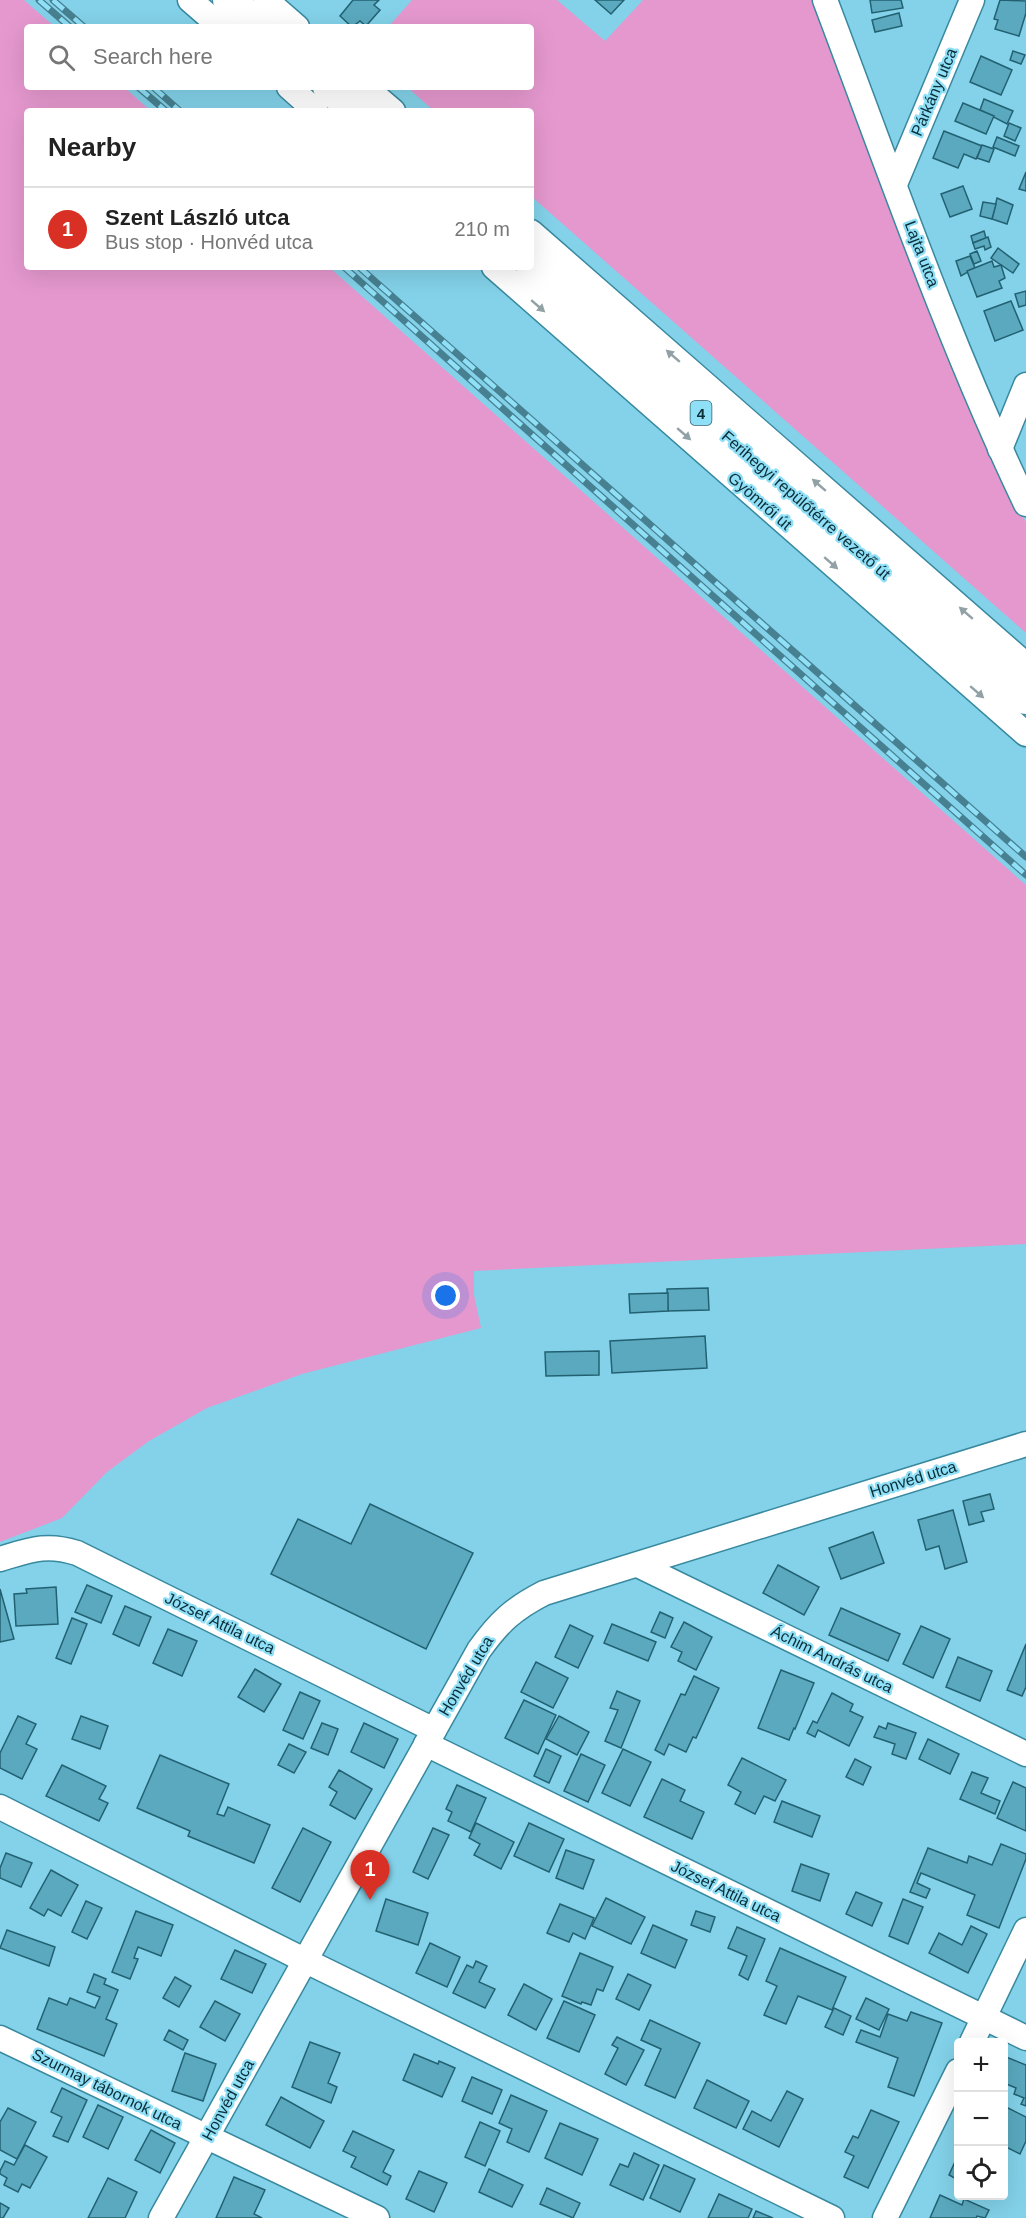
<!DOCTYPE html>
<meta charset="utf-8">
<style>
body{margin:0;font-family:Helvetica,sans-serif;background:#f2f2f2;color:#222}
.controls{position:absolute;right:18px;bottom:18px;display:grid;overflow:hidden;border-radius:6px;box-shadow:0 6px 24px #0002}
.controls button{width:54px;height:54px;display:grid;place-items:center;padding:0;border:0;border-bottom:2px solid #e0e0e0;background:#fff;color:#222;font:30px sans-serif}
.you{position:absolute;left:446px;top:1296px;width:21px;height:21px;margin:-15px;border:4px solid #fff;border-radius:50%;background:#1a73e8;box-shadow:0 0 0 9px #1a73e833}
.badge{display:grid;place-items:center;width:39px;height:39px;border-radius:50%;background:#d93025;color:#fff;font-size:20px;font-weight:700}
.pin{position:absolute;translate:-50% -50px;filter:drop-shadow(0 2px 3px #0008)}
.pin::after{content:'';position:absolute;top:32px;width:21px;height:18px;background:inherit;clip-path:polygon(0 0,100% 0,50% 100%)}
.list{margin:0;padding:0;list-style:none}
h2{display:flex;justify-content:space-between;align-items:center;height:78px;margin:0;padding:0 24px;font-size:26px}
h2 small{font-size:20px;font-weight:400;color:#767676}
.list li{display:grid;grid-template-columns:39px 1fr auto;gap:18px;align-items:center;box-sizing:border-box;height:84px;padding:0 24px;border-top:2px solid #e0e0e0}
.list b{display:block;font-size:22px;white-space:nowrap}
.list p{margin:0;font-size:20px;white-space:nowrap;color:#767676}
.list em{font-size:20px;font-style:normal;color:#767676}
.icon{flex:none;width:33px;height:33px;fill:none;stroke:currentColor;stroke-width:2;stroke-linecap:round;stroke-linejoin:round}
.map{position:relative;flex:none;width:1026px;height:2218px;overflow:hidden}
.search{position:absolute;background:#fff;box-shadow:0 6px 24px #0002;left:24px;top:24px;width:510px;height:66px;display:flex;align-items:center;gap:15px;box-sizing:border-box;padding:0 21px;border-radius:6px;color:#767676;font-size:22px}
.panel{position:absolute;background:#fff;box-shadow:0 6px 24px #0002;left:24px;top:108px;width:510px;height:162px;border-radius:6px}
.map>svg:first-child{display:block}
</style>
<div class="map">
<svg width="1026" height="2218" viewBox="0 0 1026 2218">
<rect width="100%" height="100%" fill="#83d2e9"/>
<g fill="#e598ce">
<path d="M0 0H24L55 27H27V87H124L151 111H27V267H329L1026 885V1244L474 1271V1295L481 1328 302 1374 207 1408 149 1441 107 1472 62 1518 0 1542Z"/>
<path d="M412 0H557L605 41 643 0H815L975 415 1026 523V633L531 196V111H434L407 87H531V27H388Z"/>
</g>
<g fill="#5aa9bf" stroke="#236172" stroke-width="1.5">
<path d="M353 0H379L374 5 380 10 366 26 360 21 352 27 340 16Z"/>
<path d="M595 0H624L611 14Z"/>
<path d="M870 0H901L903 8 872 13Z"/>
<path d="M1000 0 1026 1V13L1019 36 995 29 998 20 994 19Z"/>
<path d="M899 13 902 26 875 32 872 20Z"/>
<path d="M1013 51 1025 55 1021 64 1010 60Z"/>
<path d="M981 56 1012 70 1001 95 970 82Z"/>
<path d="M984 99 1013 111 1007 124 980 110Z"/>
<path d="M963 103 994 116 986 134 955 121Z"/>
<path d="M1009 123 1021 128 1015 141 1004 136Z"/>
<path d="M944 131 982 146 976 159 964 154 958 168 933 158Z"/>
<path d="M997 137 1019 146 1015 156 993 147Z"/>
<path d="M982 145 994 149 989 162 977 158Z"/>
<path d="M1026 172V191L1019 189Z"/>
<path d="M963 186 972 209 950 217 941 194Z"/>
<path d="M997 198 1013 205 1007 224 992 219Z"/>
<path d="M983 202 996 204 992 219 980 216Z"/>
<path d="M984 231 986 238 973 243 971 236Z"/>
<path d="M988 237 991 247 985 250 984 246 975 249 973 243Z"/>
<path d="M998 248 1019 264 1013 273 991 258Z"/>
<path d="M977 251 981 261 974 264 970 254Z"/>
<path d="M970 256 975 268 961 276 956 261Z"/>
<path d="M992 261 994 267 1001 265 1005 278 999 281 1002 288 977 297 967 271Z"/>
<path d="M1026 291V305L1019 307 1015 294Z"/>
<path d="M1011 301 1023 330 995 341 984 311Z"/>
<path d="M708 1288 709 1310 668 1311 667 1289Z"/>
<path d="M668 1293V1311L630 1313 629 1294Z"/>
<path d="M705 1336 707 1368 612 1373 610 1341Z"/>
<path d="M599 1351V1375L546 1376 545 1352Z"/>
<path d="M990 1494 994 1509 981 1512 984 1521 969 1525 963 1501Z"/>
<path d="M370 1504 473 1553 426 1649 271 1574 298 1519 351 1544Z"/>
<path d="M953 1510 967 1562 945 1569 939 1546 926 1550 918 1520Z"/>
<path d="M873 1532 884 1563 841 1579 829 1548Z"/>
<path d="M778 1565 819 1587 804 1615 763 1593Z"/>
<path d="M87 1585 112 1596 101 1623 75 1612Z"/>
<path d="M56 1587 58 1624 16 1626 14 1594 27 1593 26 1589Z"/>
<path d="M0 1589 14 1639 0 1642Z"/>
<path d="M125 1606 151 1617 139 1646 113 1634Z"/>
<path d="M841 1608 900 1634 888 1661 829 1635Z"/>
<path d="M660 1612 673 1618 665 1638 651 1632Z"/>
<path d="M72 1618 87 1624 71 1664 56 1658Z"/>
<path d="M684 1622 712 1637 696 1670 678 1661 682 1652 671 1647Z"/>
<path d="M612 1624 656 1642 648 1661 604 1643Z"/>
<path d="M570 1625 593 1636 578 1668 555 1657Z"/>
<path d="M921 1626 950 1639 933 1678 903 1664Z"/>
<path d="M168 1629 197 1641 182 1676 153 1663Z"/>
<path d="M1026 1644V1687L1022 1696 1007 1690Z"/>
<path d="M958 1657 992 1671 980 1701 946 1687Z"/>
<path d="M536 1662 568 1678 553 1708 521 1692Z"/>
<path d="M255 1669 281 1684 264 1712 238 1697Z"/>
<path d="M781 1670 814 1683 795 1729 794 1728 789 1740 758 1728Z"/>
<path d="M694 1676 719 1688 696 1738 693 1737 686 1752 669 1744 664 1755 655 1750 681 1694 685 1695Z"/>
<path d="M617 1691 640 1701 621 1748 605 1741 618 1710 610 1708Z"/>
<path d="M300 1692 320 1701 303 1739 283 1730Z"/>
<path d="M832 1693 853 1704 850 1711 863 1717 849 1746 818 1730 815 1737 807 1733 813 1721 817 1723Z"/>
<path d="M524 1700 556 1715 538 1754 505 1738Z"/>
<path d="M18 1716 36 1724 26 1744 37 1749 22 1779 0 1768V1753Z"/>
<path d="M81 1716 108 1726 100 1749 72 1739Z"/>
<path d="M559 1716 589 1732 577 1755 546 1739Z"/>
<path d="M322 1723 338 1729 328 1755 311 1748Z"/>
<path d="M364 1723 398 1739 384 1768 351 1752Z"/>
<path d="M888 1723 916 1733 906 1759 892 1754 895 1744 874 1737 879 1726 886 1729Z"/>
<path d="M928 1739 959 1754 950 1774 919 1759Z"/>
<path d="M289 1744 306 1752 294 1773 278 1765Z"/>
<path d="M546 1749 561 1756 549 1783 534 1776Z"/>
<path d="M623 1749 651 1762 630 1806 602 1793Z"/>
<path d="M581 1754 605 1765 588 1802 564 1791Z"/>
<path d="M160 1755 229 1784 217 1814 224 1816 228 1807 270 1825 254 1863 188 1836 190 1831 137 1808Z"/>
<path d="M742 1758 786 1780 775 1801 764 1796 755 1814 735 1804 741 1792 728 1785Z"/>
<path d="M855 1759 871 1767 863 1785 846 1777Z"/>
<path d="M62 1765 106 1786 99 1799 108 1803 99 1821 46 1796Z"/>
<path d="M339 1770 372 1789 355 1819 330 1805 337 1792 329 1787Z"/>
<path d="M972 1772 988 1778 981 1793 1000 1801 995 1814 960 1799Z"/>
<path d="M662 1779 685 1790 680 1801 704 1812 692 1839 644 1817Z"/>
<path d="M1013 1782 1026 1788V1831L997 1818Z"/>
<path d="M457 1785 486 1798 471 1832 448 1821 452 1812 446 1809Z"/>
<path d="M782 1801 820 1816 812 1837 774 1822Z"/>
<path d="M476 1823 514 1842 501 1869 474 1855 480 1844 469 1838Z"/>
<path d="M529 1823 564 1839 549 1872 514 1856Z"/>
<path d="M303 1828 331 1842 300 1902 272 1888Z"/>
<path d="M433 1828 449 1835 428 1879 413 1872Z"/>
<path d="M1001 1844 1026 1854V1859L999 1928 967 1915 975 1895 921 1873 917 1883 930 1889 926 1898 910 1892 928 1848 967 1863 969 1856 992 1865Z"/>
<path d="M566 1850 594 1860 583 1889 556 1878Z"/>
<path d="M6 1853 32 1863 21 1887 0 1878V1868Z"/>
<path d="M801 1864 829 1874 820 1901 792 1891Z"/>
<path d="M51 1870 78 1885 61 1916 48 1909 44 1916 30 1908Z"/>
<path d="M856 1892 882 1903 872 1926 846 1914Z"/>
<path d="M606 1898 645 1917 631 1944 592 1926Z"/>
<path d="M386 1899 428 1913 418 1945 376 1931Z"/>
<path d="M903 1899 923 1907 908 1944 889 1936Z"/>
<path d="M86 1901 102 1908 87 1939 72 1932Z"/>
<path d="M560 1904 594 1918 585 1939 573 1933 569 1942 547 1933Z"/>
<path d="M136 1911 173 1925 161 1956 138 1947 134 1958 138 1959 130 1979 112 1972Z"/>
<path d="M696 1911 715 1917 710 1932 691 1925Z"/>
<path d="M653 1925 687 1940 675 1968 641 1953Z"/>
<path d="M971 1926 987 1934 968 1973 929 1953 939 1933 962 1945Z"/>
<path d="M737 1927 765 1939 748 1980 739 1975 747 1956 728 1948Z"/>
<path d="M7 1930 55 1947 49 1966 0 1948Z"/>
<path d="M430 1943 460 1957 447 1987 416 1973Z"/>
<path d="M780 1948 846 1977 832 2010 798 1996 786 2024 764 2015 777 1986 766 1981Z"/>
<path d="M235 1950 266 1964 252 1993 221 1979Z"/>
<path d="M580 1953 613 1967 603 1991 597 1989 591 2005 582 2002 581 2004 562 1996Z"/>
<path d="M476 1961 487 1966 479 1982 495 1989 485 2008 453 1993 467 1965 473 1968Z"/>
<path d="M94 1974 106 1979 104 1984 118 1990 106 2019 117 2024 104 2056 37 2029 49 1998 67 2005 70 1998 95 2008 100 1997 87 1992Z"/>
<path d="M628 1974 651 1985 639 2010 616 1999Z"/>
<path d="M175 1977 191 1986 179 2007 163 1998Z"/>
<path d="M524 1984 552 1999 536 2030 508 2015Z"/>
<path d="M866 1998 889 2009 879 2030 856 2019Z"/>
<path d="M215 2001 240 2014 225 2041 200 2027Z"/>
<path d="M564 2001 595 2015 579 2052 547 2038Z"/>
<path d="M834 2008 851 2016 843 2035 825 2027Z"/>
<path d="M911 2012 942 2023 914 2096 888 2087 898 2058 856 2042 861 2030 880 2037 888 2014 907 2021Z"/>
<path d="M650 2020 700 2043 675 2098 645 2085 661 2049 641 2040Z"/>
<path d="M169 2030 188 2040 183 2050 164 2040Z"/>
<path d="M617 2037 644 2050 626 2085 605 2074 618 2048 612 2045Z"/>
<path d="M310 2042 340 2053 328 2083 337 2087 331 2103 292 2087Z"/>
<path d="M185 2053 216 2064 203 2101 172 2091Z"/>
<path d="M414 2054 438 2064 439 2061 455 2068 442 2097 403 2080Z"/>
<path d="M1006 2057 1026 2065V2106L1021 2104 1024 2098 1014 2094 1016 2088 1004 2083V2064Z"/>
<path d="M472 2077 502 2090 492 2114 462 2101Z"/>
<path d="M707 2080 749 2101 736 2128 694 2108Z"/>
<path d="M62 2088 87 2100 68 2142 53 2136 62 2117 51 2112Z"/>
<path d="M787 2091 803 2099 779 2147 743 2129 752 2111 771 2121Z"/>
<path d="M511 2095 547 2111 529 2152 507 2142 512 2129 499 2123Z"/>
<path d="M281 2097 324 2121 310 2148 266 2125Z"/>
<path d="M98 2105 123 2117 108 2149 83 2137Z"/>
<path d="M1004 2106 1026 2117V2141L1020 2154 1004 2146Z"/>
<path d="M8 2108 36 2122 17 2159 0 2150V2122Z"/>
<path d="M871 2110 899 2122 868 2188 844 2177 854 2156 845 2152 853 2136 858 2138Z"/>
<path d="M480 2122 500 2131 485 2166 465 2157Z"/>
<path d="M560 2123 598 2139 582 2175 545 2158Z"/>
<path d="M151 2130 175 2143 160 2173 135 2160Z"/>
<path d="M353 2131 394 2150 383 2172 391 2176 387 2185 351 2167 356 2157 343 2151Z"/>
<path d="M25 2145 47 2157 30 2188 22 2184 18 2192 4 2185 7 2178 0 2174V2171L5 2161 14 2165Z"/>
<path d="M634 2153 659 2165 643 2200 610 2185 620 2164 628 2167Z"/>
<path d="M958 2155V2180L949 2175Z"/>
<path d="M664 2165 695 2179 680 2212 650 2198Z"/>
<path d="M489 2169 523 2185 512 2207 479 2192Z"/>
<path d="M419 2171 447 2183 434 2212 406 2199Z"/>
<path d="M234 2177 265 2190 254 2214 262 2218H216Z"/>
<path d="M108 2178 137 2192 125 2218H88Z"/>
<path d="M547 2188 580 2203 573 2218 540 2204Z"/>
<path d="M719 2194 752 2209 748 2218H708Z"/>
<path d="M940 2195 962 2205 964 2199 989 2210 985 2218 977 2216 976 2218H930Z"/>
<path d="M0 2203 9 2208 3 2218H0Z"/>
<path d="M756 2211 773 2218H753Z"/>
</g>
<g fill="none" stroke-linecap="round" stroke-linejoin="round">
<g stroke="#38899f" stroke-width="27">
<g id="minor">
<path d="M190 0 221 27"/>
<path d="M266 0 297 27"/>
<path d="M825 0C889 169 948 341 1026 504"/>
<path d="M289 87 316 111"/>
<path d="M365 87 393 111"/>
<path d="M895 184 972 0"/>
<path d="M531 232 1026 665"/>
<path d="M494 267 1026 734"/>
<path d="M1000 449 1026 385"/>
<path d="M0 1559C30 1550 46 1543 77 1553L434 1730"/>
<path d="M638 1565 1026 1754"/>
<path d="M426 1744 1026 2038"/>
<path d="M0 1807 306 1961 832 2218"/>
<path d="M0 2038 377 2218"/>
<path d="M972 2042 1026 1930"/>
<path d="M161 2218 479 1650C499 1622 513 1609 544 1593L1026 1444"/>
<path d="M885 2218 958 2071"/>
</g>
</g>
<g stroke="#38899f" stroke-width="34">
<g id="major">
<path d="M229 0 260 27"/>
<path d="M329 87 356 111"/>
<path d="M531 264 1026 698"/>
</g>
</g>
<use href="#minor" stroke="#fff" stroke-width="24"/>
<use href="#major" stroke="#fff" stroke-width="32"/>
<g stroke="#478090" stroke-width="7">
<g id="rail">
<path d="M39 0 70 27"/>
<path d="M53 0 84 27"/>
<path d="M138 87 166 111"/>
<path d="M153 87 180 111"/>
<path d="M344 267 1026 875"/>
<path d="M359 267 1026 857"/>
</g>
</g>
<use href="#rail" stroke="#8fdff7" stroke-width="4.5" stroke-dasharray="14" stroke-linecap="butt"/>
</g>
<defs><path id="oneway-solid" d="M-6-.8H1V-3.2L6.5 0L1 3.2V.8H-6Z" transform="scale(1.5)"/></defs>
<g fill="#91a1a5">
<use href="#oneway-solid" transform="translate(538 306) rotate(41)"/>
<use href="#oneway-solid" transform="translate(673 356) rotate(-139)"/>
<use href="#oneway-solid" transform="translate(684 434) rotate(41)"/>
<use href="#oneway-solid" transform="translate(819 485) rotate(-139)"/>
<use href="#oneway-solid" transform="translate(831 563) rotate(41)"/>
<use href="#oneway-solid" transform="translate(966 613) rotate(-139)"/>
<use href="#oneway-solid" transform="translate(977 692) rotate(41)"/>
</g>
<g text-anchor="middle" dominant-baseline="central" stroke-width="4.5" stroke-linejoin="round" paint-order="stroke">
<rect fill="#8fdff7" stroke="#336371" stroke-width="1.5" x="690.5" y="401" width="21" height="24" rx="4.5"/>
<g font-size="15" font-weight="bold" fill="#0b2e37">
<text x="701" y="413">4</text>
</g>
<g font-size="16" fill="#0b2e37" stroke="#8fdff7">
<text transform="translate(934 92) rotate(-67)">Párkány utca</text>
<text transform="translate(922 254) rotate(69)">Lajta utca</text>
<text transform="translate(760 501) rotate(41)">Gyömrői út</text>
<text transform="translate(806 505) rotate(41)">Ferihegyi repülőtérre vezető út</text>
<text transform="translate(913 1479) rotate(-17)">Honvéd utca</text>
<text transform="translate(220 1623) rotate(26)">József Attila utca</text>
<text transform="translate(832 1659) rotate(26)">Áchim András utca</text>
<text transform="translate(466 1676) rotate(-59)">Honvéd utca</text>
<text transform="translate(726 1891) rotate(26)">József Attila utca</text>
<text transform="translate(107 2089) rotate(26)">Szurmay tábornok utca</text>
<text transform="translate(228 2100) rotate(-61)">Honvéd utca</text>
</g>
</g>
</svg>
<div class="controls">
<button>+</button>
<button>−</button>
<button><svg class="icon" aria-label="locate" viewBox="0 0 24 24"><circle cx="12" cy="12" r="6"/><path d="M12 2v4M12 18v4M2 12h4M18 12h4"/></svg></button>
</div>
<div class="you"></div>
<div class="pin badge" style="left:370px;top:1900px">1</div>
<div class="search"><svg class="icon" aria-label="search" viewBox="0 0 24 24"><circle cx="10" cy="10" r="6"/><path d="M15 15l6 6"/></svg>Search here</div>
<section class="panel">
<h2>Nearby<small></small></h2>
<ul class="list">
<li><span class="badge">1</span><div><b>Szent László utca</b><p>Bus stop · Honvéd utca</p></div><em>210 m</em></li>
</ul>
</section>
</div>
